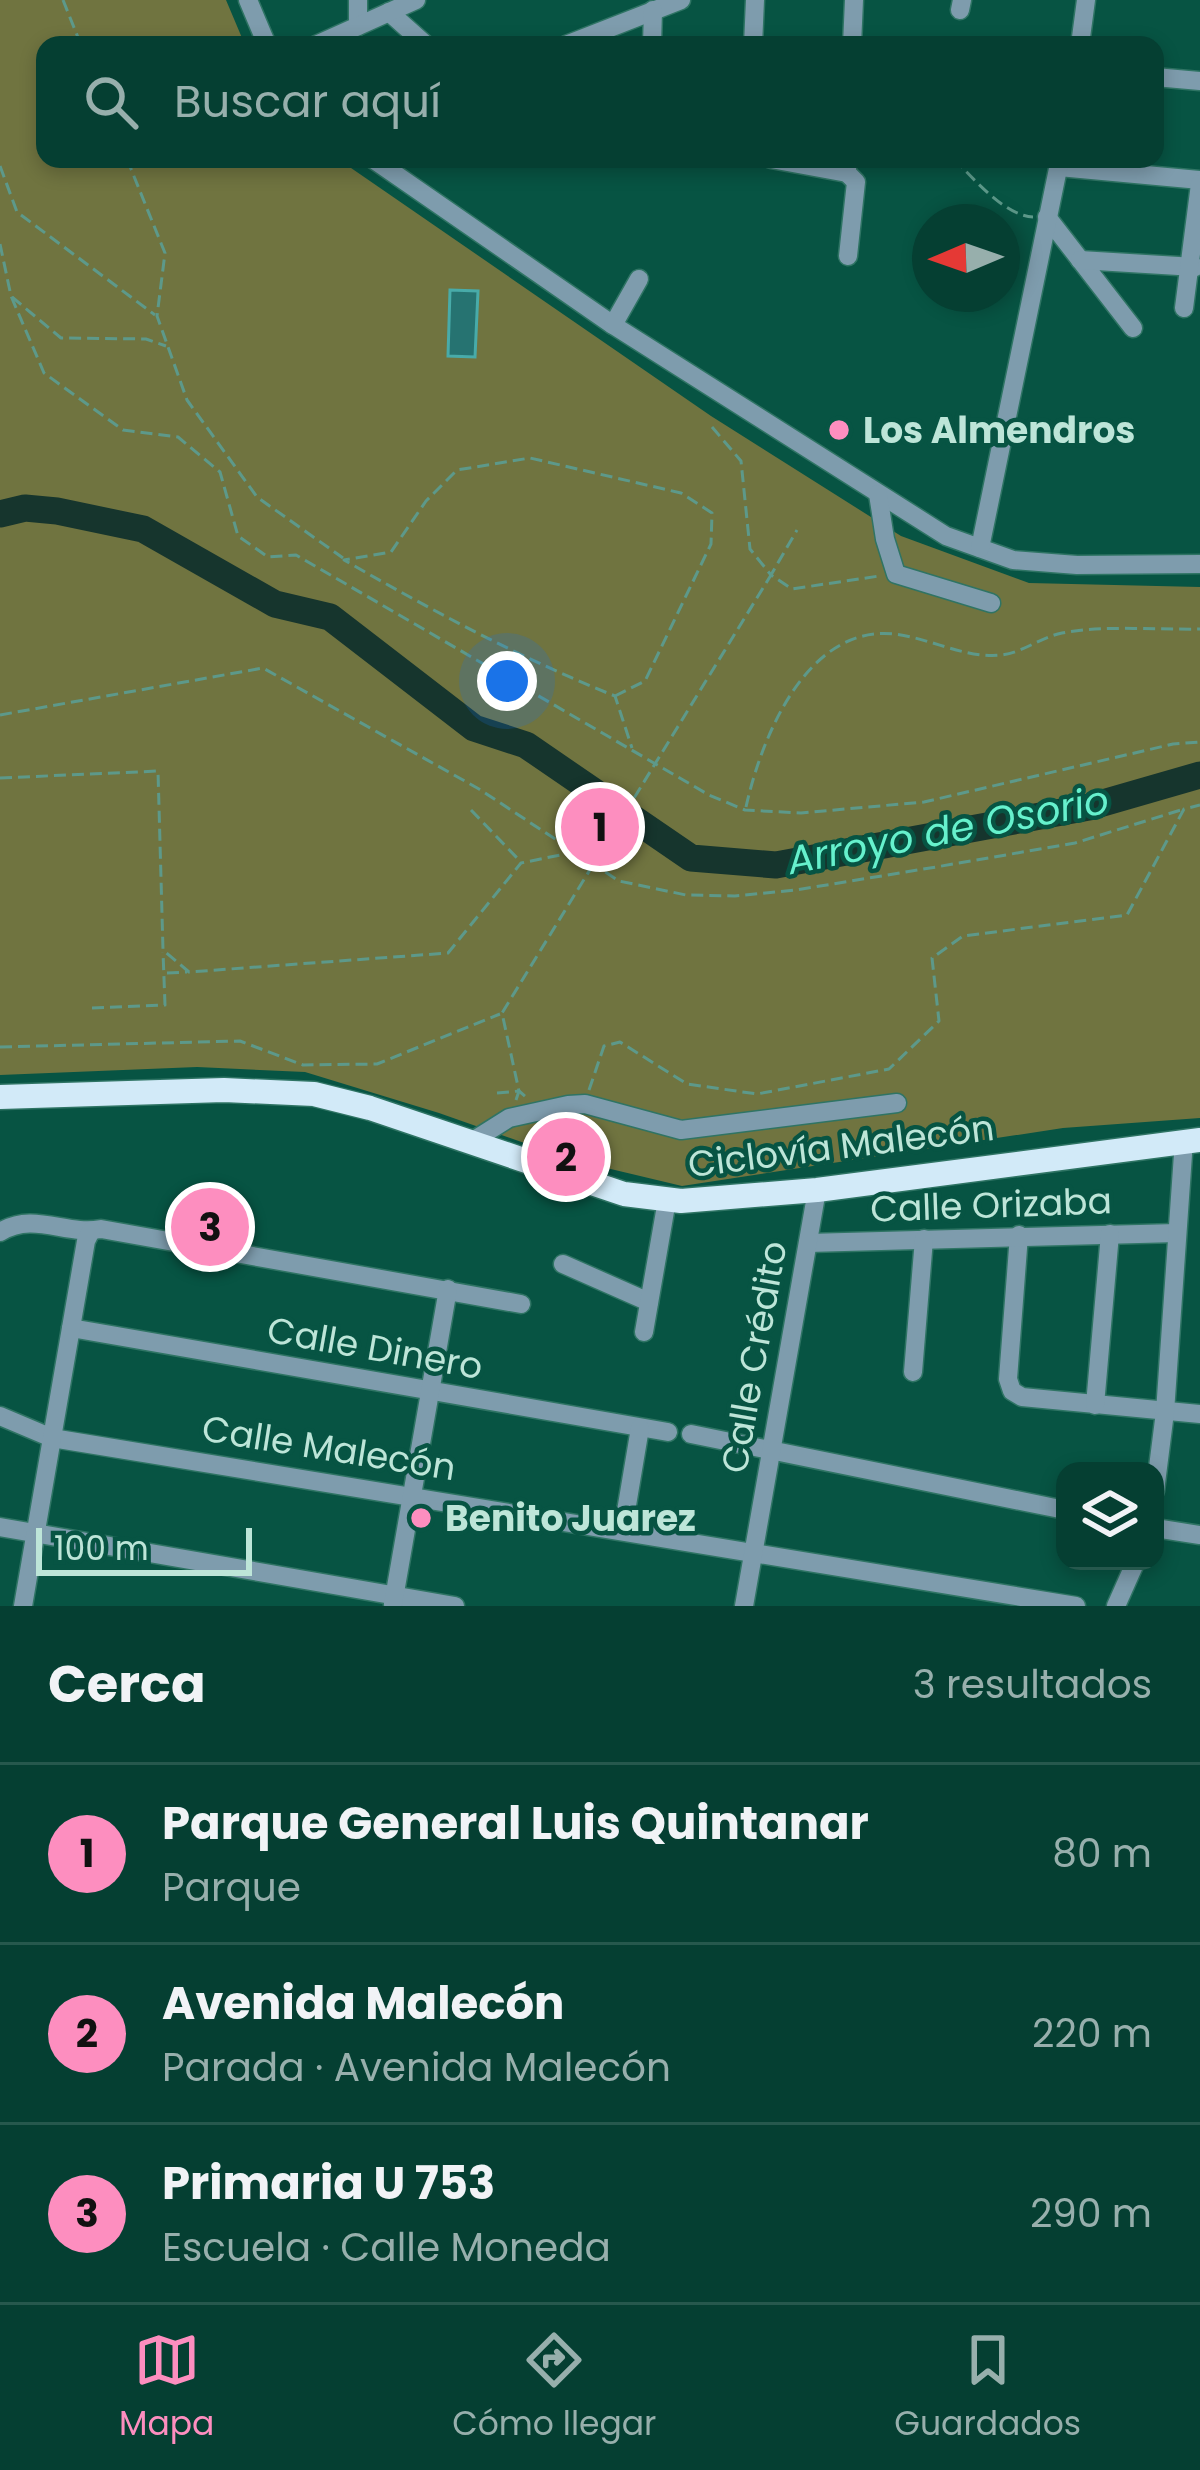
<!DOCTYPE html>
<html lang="es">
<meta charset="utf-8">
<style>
body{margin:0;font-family:Poppins,sans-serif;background:#0e463a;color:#f1f3f6}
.controls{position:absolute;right:36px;bottom:36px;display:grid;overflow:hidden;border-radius:24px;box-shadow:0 6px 18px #0003}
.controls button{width:108px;height:108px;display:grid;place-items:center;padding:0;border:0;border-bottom:3px solid #26584d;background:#053f32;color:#f1f3f6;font:60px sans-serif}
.compass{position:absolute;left:912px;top:204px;width:108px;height:108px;border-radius:50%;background:#053f32;box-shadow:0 6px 18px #0003;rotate:268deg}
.scale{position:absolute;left:36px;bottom:30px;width:216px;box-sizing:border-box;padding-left:12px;border:6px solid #bde5d8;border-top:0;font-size:33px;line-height:42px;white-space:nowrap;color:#bde5d8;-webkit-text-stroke:9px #075443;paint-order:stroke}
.you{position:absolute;left:507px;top:681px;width:42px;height:42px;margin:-30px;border:9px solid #fff;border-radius:50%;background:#1a73e8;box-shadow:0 0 0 18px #1a73e833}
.badge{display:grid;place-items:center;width:78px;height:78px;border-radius:50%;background:#fd8ebf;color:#111;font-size:39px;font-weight:700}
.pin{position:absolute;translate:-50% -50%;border:6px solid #fff;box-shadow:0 3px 12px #0006}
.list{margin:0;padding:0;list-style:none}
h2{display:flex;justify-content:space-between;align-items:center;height:156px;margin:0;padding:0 48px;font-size:51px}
h2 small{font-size:39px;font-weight:400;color:#97afac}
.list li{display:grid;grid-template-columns:78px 1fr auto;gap:36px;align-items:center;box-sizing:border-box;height:180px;padding:0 48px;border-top:3px solid #26584d}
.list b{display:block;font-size:45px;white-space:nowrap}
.list p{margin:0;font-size:39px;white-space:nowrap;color:#97afac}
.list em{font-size:39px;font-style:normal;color:#97afac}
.icon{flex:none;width:66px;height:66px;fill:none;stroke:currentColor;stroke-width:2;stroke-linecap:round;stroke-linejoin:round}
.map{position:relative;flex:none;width:1200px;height:1606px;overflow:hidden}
.search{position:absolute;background:#053f32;box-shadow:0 6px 18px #0003;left:36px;right:36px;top:36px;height:132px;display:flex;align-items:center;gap:30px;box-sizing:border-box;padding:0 42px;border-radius:24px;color:#97afac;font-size:45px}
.sheet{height:696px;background:#053f32}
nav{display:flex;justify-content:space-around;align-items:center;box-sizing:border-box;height:168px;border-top:3px solid #26584d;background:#053f32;font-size:33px;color:#97afac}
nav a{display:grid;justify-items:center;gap:6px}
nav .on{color:#fd8ebf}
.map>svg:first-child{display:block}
</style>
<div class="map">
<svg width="1200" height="1606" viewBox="0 0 1200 1606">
<rect width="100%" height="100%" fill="#075443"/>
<path fill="#707440" d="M0 0H226L245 45H45V159H338L711 416 901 536 1029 583 1200 587V1118L1063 1128 682 1186 573 1160 439 1113 305 1072 197 1067 0 1075Z"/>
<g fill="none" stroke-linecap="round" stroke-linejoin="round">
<path stroke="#16352d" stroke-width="27" d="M0 514 25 508 57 511 143 529 275 604 330 617 474 728 526 745 691 858 776 865 1089 807 1200 775"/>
</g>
<path fill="#267371" stroke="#48aba9" stroke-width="3" d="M450 290 478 291 475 357 448 356Z"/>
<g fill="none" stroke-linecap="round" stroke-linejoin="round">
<g stroke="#2f7464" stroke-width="21">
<g id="minor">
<path d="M248 0 267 45"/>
<path d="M960 10 962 0"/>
<path d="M389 12 426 45"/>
<path d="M358 26V0"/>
<path d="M316 45 416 0"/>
<path d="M566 45 681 0"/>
<path d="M652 45 653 10"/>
<path d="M753 45 755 0"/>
<path d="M852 45 854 0"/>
<path d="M1080 45 1086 0"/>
<path d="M1155 77 1200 81"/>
<path d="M373 159 613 325 946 536 1013 560 1077 565 1200 564"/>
<path d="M771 159 847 173"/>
<path d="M847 159V173L856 182 848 256"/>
<path d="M1059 167 1200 180"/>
<path d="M1047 217 1133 328"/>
<path d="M1080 260 1195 267"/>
<path d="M1184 308 1200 184"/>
<path d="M613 325 639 279"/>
<path d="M878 494 885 539 896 574 991 603"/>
<path d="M980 548 1060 159"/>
<path d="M471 1142 509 1118 568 1105 585 1104 681 1130 897 1103"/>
<path d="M0 1232C34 1211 66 1236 101 1229L521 1304"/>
<path d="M1019 1235 1008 1379 1012 1391 1022 1397 1200 1414"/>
<path d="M808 1243 1177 1233"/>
<path d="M563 1264 649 1302"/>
<path d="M71 1328 668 1432"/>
<path d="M644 1332 667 1200"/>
<path d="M913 1372 924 1239"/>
<path d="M1095 1405 1110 1234"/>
<path d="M0 1416 52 1438 1076 1606"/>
<path d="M691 1434 1065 1510"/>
<path d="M1155 1491 1165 1412 1184 1140"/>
<path d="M0 1527 455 1606"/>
<path d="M1155 1528 1200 1535"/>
<path d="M623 1529 640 1428"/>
<path d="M393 1604 448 1289"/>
<path d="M23 1606 86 1241 91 1231"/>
<path d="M744 1606 817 1190"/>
<path d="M1116 1606 1136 1561"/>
</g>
</g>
<g stroke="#2f7464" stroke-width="27">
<path id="major" d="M0 1097 224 1090 314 1094 370 1108 624 1194 681 1201 817 1190 1200 1140"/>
</g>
<g stroke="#5d998a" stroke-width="3" stroke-dasharray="12 6" stroke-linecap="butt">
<path d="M63 0 81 45"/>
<path d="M127 159 165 253 157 316 187 400 257 497 343 558"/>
<path d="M954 159C973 178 1005 216 1033 217"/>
<path d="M0 166 17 212 155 315"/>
<path d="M0 244 11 296 44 373 123 430 178 437 220 472 238 536 268 557 296 555 709 795 745 810 801 813 924 802 1173 744 1200 742"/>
<path d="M12 297 61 338 146 339 166 346"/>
<path d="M712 427 741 461 750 549 771 575 797 530"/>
<path d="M615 696 645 681 711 544 712 513 681 493 530 458 457 470 426 501 391 552 344 560C433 611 520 658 615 696L632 748"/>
<path d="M0 715 263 668 479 789 619 881 686 895 735 896 796 890 936 867 1075 843 1184 809"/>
<path d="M0 778 158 771 163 950 189 972 448 953 521 863 570 853"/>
<path d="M746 807C761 739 806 625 894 634 930 638 965 659 1002 655 1024 652 1041 637 1062 633 1103 625 1158 630 1200 629"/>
<path d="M471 810 520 861"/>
<path d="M167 973 187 972"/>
<path d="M92 1008 165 1005 163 952"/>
<path d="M0 1047 240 1041 303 1065 377 1064 500 1014"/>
<path d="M589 1090 604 1046 620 1042 687 1084 757 1094 889 1069 939 1021 932 958 963 936 1127 915 1184 809 1200 805"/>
<path d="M497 1093 519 1091 527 1098"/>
<path d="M516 1100 519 1091 502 1013 771 575 792 589 879 576"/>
<path d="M564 1150 577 1121"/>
</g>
<use href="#minor" stroke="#7e9cad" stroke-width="18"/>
<use href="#major" stroke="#d2eaf8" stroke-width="24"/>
</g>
<g fill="#fd8ebf" stroke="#075443" stroke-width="4.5">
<circle cx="839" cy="430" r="12"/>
<circle cx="421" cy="1518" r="12"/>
</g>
<g text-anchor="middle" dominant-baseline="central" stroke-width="9" stroke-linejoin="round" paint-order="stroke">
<g font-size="36" font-weight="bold" fill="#bde5d8" stroke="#075443" text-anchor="start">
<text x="863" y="430">Los Almendros</text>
<text x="445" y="1518">Benito Juarez</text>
</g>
<g font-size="36" fill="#bde5d8" stroke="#075443">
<text transform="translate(841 1146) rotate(-7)">Ciclovía Malecón</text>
<text transform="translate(991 1205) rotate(-2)">Calle Orizaba</text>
<text transform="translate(375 1348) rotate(10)">Calle Dinero</text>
<text transform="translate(754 1357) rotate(-80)">Calle Crédito</text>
<text transform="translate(329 1448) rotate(9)">Calle Malecón</text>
</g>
<g font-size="39" font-style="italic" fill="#66f1cd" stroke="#075443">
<text transform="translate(948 830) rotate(-11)">Arroyo de Osorio</text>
</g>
</g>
</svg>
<div class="controls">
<button><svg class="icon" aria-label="layers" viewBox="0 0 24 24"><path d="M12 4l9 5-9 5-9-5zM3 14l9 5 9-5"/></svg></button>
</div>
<svg class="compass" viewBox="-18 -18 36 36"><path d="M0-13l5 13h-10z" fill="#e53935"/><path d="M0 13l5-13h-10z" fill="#97afac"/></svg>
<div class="scale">100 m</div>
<div class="you"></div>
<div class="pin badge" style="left:600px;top:827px">1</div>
<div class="pin badge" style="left:566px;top:1157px">2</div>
<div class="pin badge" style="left:210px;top:1227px">3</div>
<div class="search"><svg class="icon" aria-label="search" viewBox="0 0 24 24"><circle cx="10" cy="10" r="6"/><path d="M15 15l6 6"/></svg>Buscar aquí</div>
</div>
<section class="sheet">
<h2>Cerca<small>3 resultados</small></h2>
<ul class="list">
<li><span class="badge">1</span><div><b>Parque General Luis Quintanar</b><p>Parque</p></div><em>80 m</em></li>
<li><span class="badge">2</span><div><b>Avenida Malecón</b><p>Parada · Avenida Malecón</p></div><em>220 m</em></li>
<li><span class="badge">3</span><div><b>Primaria U 753</b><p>Escuela · Calle Moneda</p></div><em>290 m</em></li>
</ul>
</section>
<nav>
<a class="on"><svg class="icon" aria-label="map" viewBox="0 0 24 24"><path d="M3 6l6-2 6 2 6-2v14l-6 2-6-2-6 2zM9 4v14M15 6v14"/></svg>Mapa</a>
<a><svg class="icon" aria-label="directions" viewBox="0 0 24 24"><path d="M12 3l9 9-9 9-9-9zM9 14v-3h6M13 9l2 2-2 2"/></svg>Cómo llegar</a>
<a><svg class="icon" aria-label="saved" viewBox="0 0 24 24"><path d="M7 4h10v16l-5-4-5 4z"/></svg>Guardados</a>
</nav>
